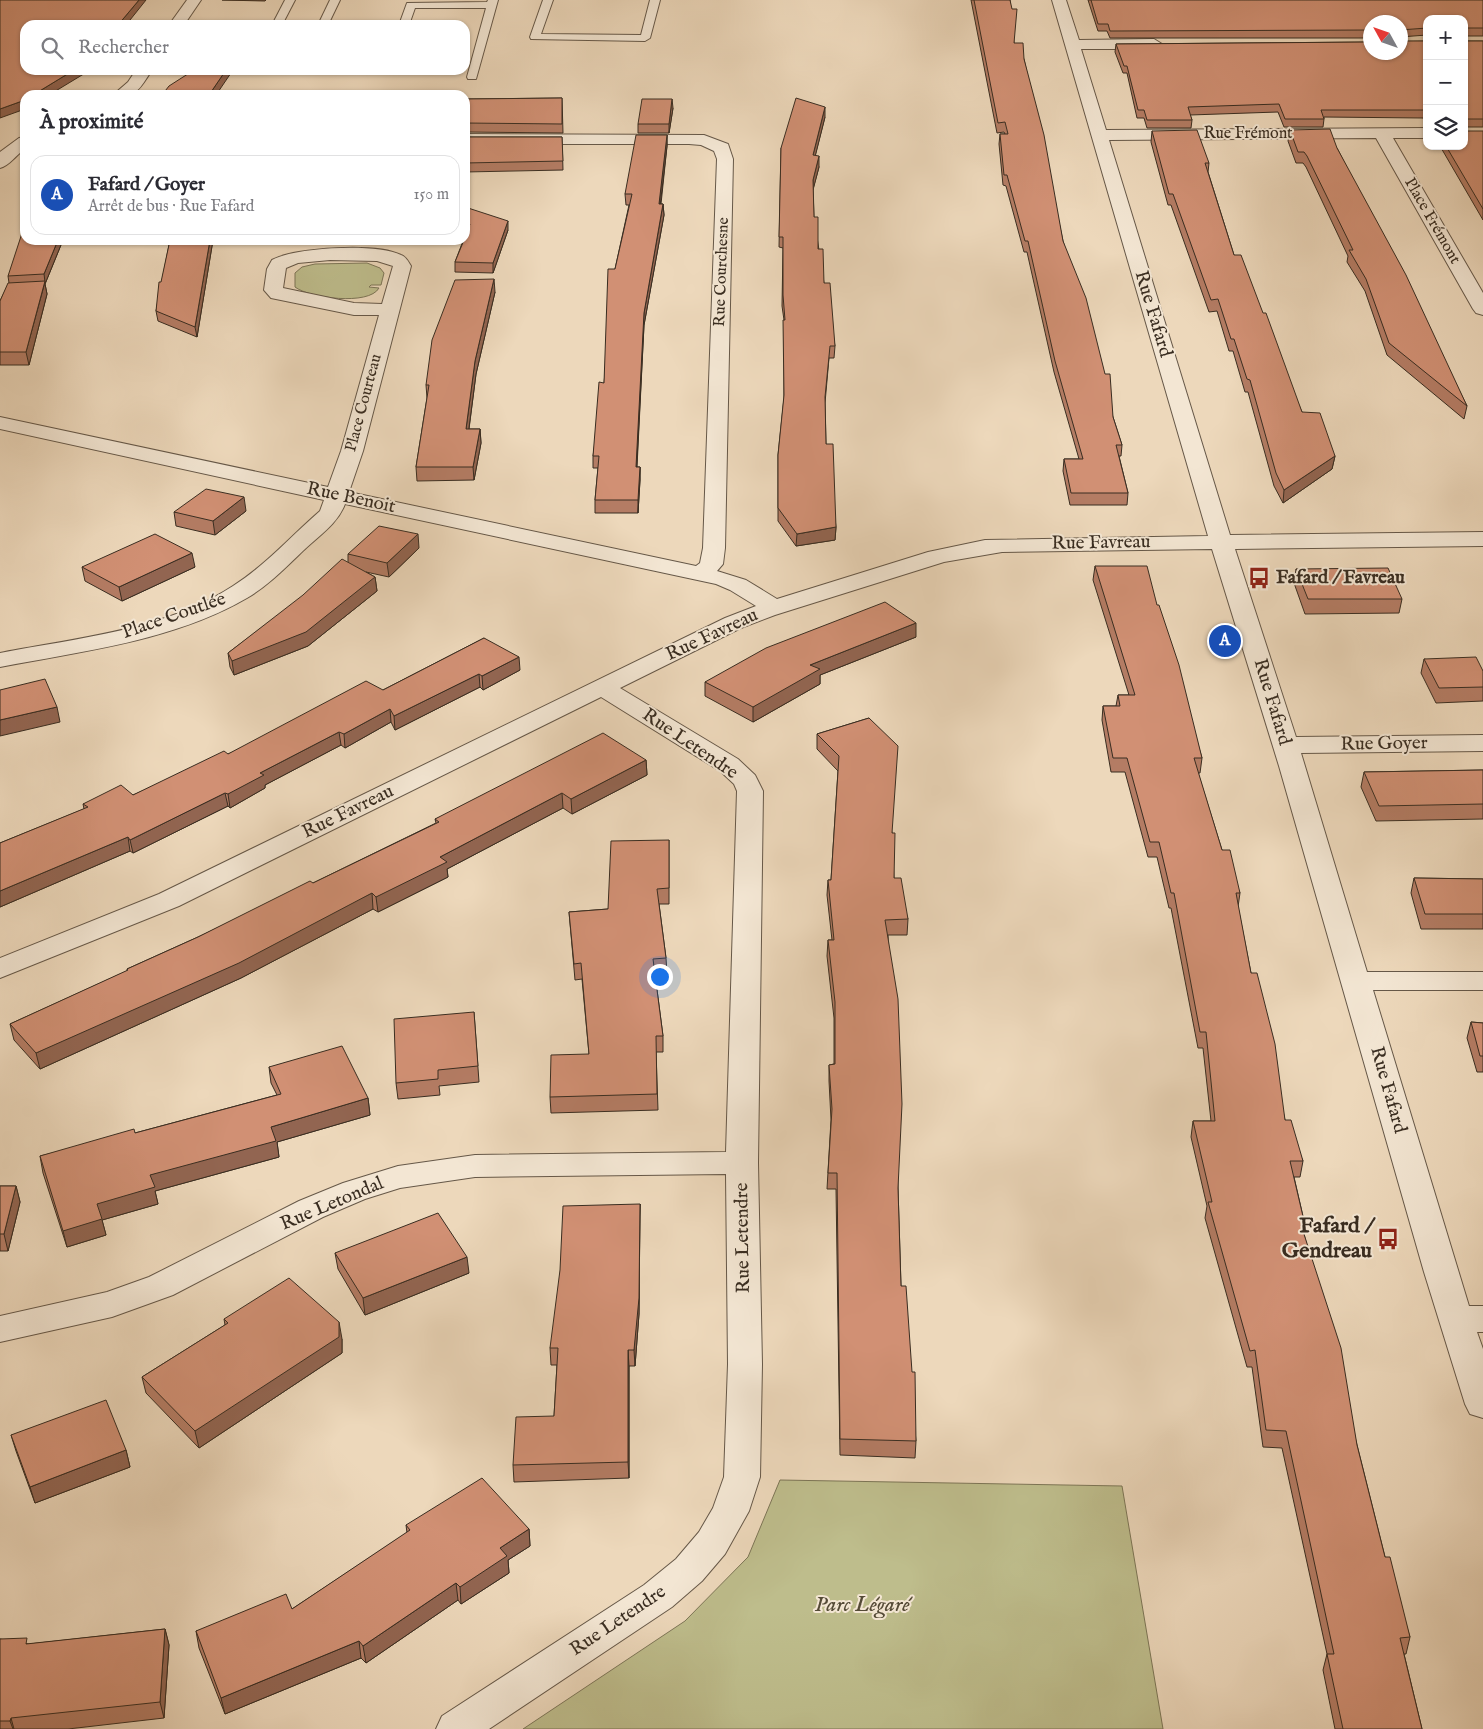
<!DOCTYPE html>
<html lang="fr">
<meta charset="utf-8">
<style>
body{margin:0;font-family:"IM FELL English",serif;background:#f2f2f3;color:#2b2b33}
.controls{position:absolute;right:15px;top:15px;display:grid;overflow:hidden;border-radius:10px;box-shadow:0 1px 4px #0004}
.controls button{width:45px;height:45px;display:grid;place-items:center;padding:0;border:0;border-bottom:1px solid #e1e1e2;background:#fff;color:#2b2b33;font:25px sans-serif}
.compass{position:absolute;left:1363px;top:15px;width:45px;height:45px;border-radius:50%;background:#fff;box-shadow:0 1px 4px #0004;rotate:310deg}
.you{position:absolute;left:659px;top:976px;width:18px;height:18px;margin:-12px;border:4px solid #fff;border-radius:50%;background:#1a73e8;box-shadow:0 0 0 8px #1a73e833}
.badge{display:grid;place-items:center;width:32px;height:32px;border-radius:50%;background:#8f2418;color:#fff;font-size:16px;font-weight:700}
.pin{position:absolute;translate:-50% -50%;border:2px solid #fff;box-shadow:0 1px 5px #0006}
.list{margin:0;padding:0;list-style:none}
h2{display:flex;justify-content:space-between;align-items:center;height:65px;margin:0;padding:0 20px;font-size:21px}
h2 small{font-size:16px;font-weight:400;color:#7c7c81}
.list li{display:grid;grid-template-columns:32px 1fr auto;gap:15px;align-items:center;box-sizing:border-box;height:80px;margin:0 10px 10px;padding:0 10px;border:1px solid #e1e1e2;border-radius:15px}
.list b{display:block;font-size:19px;white-space:nowrap}
.list p{margin:0;font-size:16px;white-space:nowrap;color:#7c7c81}
.list em{font-size:16px;font-style:normal;color:#7c7c81}
.icon{flex:none;width:28px;height:28px;fill:none;stroke:currentColor;stroke-width:2;stroke-linecap:round;stroke-linejoin:round}
.map{position:relative;flex:none;width:1483px;height:1729px;overflow:hidden}
.search{position:absolute;background:#fff;box-shadow:0 1px 4px #0004;left:20px;top:20px;width:450px;height:55px;display:flex;align-items:center;gap:12px;box-sizing:border-box;padding:0 18px;border-radius:15px;color:#7c7c81;font-size:19px}
.panel{position:absolute;background:#fff;box-shadow:0 1px 4px #0004;left:20px;top:90px;width:450px;height:155px;border-radius:15px}
.map>svg:first-child{display:block}
</style>
<div class="map">
<svg width="1483" height="1729" viewBox="0 0 1483 1729">
<rect width="100%" height="100%" fill="#edd8bb"/>
<filter id="stains"><feTurbulence type="fractalNoise" baseFrequency=".004" numOctaves="4"/><feColorMatrix values="0 0 0 0 .2 0 0 0 0 .09 0 0 0 0 .02 0 0 0 .5 -.17"/></filter>
<radialGradient id="worn" r=".72"><stop offset=".6" stop-color="#630" stop-opacity="0"/><stop offset="1" stop-color="#630" stop-opacity=".3"/></radialGradient>
<g fill="#bebd8c" stroke="#7c7556">
<path d="M367 263 380 268 384 273 381 285H371L369 287 379 288C369 306 309 298 295 287V273L302 267 315 264Z"/>
<path d="M780 1480 1122 1486 1163 1729H523L685 1621 748 1557Z"/>
</g>
<g fill="none" stroke-linecap="round" stroke-linejoin="round">
<g stroke="#665848" stroke-width="2">
<g id="service">
<path d="M285 0H295L282 25H272Z"/>
<path d="M330 0H340L328 25H318Z"/>
<path d="M488 0H498L476 79H468L467 77 486 8H415L409 25H399L407 3 487 2Z"/>
<path d="M543 0H553L541 34 641 35 650 0H660L650 38 645 41 531 39 530 37Z"/>
</g>
</g>
<g stroke="#665848" stroke-width="2">
<g id="minor">
<path d="M187 0H201L184 25H169Z"/>
<path d="M1052 0H1066L1079 40 1154 39 1162 44 1154 49H1081L1106 130 1427 128V138H1393L1483 293V315L1476 313 1473 309 1376 138 1109 140 1230 535 1483 532V546L1235 549 1296 737 1483 735V751L1301 753 1367 972H1483V990H1373L1469 1306H1483V1332H1477L1483 1349V1418L1470 1414 1465 1404 1424 1272 1279 766 1212 549 1002 552 944 562 775 615 741 628 620 688 738 759 755 775 763 791 758 1163 762 1364 760 1477 749 1511 725 1554 702 1581 672 1607 489 1729H436L442 1716 644 1585 676 1559 699 1532 713 1508 724 1477 728 1364 726 1174 475 1177 400 1188 365 1199 323 1217 173 1295 112 1317 0 1342V1316L107 1292 149 1277 299 1201 343 1183 398 1166 475 1155 726 1152 737 791 734 784 720 771 601 697 179 906 0 978V958L159 894 725 618 756 606 730 590 716 584 345 504C338 523 320 535 305 549 287 566 269 585 247 598 173 641 83 651 0 667V653C77 638 166 630 233 586 266 565 291 536 320 511L324 500 0 429V417L328 487 341 451 379 315H354L271 298 264 290 267 269 272 260C296 247 377 243 401 255 406 257 408 261 411 266L363 451 349 492 696 566 700 563 703 548 717 159 714 151 701 145 689 144H465V134L704 135 728 144 733 159 725 548 723 564 717 571 746 580 777 599 928 552 985 540 1208 536ZM330 260 377 261 393 266 382 304 354 303 283 288 286 268 298 263Z"/>
<path d="M136 70H152C138 91 139 95 113 95L128 82Z"/>
<path d="M25 137V149C16 155 9 166 0 168V152L19 138Z"/>
</g>
</g>
<use href="#service" fill="#f3e6d3" fill-rule="evenodd"/>
<use href="#minor" fill="#f3e6d3" fill-rule="evenodd"/>
</g>
<g fill="#b47c64" stroke="#392d21">
<path d="M222 0H266L265 1Z"/>
<path d="M971 0H1010L1014 43 1024 59 1063 241 1113 417 1122 445 1121 456H1119L1128 493 1127 505H1070L1063 471 1064 459H1079L1054 372 1027 252H1024L1006 186 1003 185 999 144 1000 134H1005L1004 132 997 133Z"/>
<path d="M1088 0H1483V36H1464L1427 19V35L1400 37V22H1370V38H1110L1107 31H1098Z"/>
<path d="M1427 41V124L1423 118 1324 117V119L1323 127H1284L1278 112 1190 115 1192 120 1191 128H1147L1144 118H1137L1127 73H1123L1115 52 1116 44 1370 42Z"/>
<rect x="1464" y="41" width="19" height="86"/>
<path d="M562 98 563 133 465 132V99Z"/>
<path d="M673 108 669 133H638V124Z"/>
<path d="M825 117 815 156 819 167 813 189 814 217 824 283 835 346 834 358H829L825 403 826 444 836 527 835 540 796 546 778 521V455L784 398V320L782 306 783 248 779 247 781 148Z"/>
<path d="M1290 130 1337 148 1467 406 1464 419 1387 355 1365 291 1347 262 1348 256 1306 167 1303 163H1296L1288 141Z"/>
<path d="M1152 131 1209 163 1208 172 1234 255 1302 412 1335 456 1332 469 1283 503 1274 486 1248 392H1245L1233 351H1229L1217 311 1209 312 1171 205H1168L1151 142Z"/>
<path d="M1483 131V220L1440 146H1464Z"/>
<path d="M667 135V146L661 204H663L664 215 644 325 637 467H640V480L638 513H595V500L598 468H593V456L604 383 615 269 629 205H626L625 194Z"/>
<path d="M465 137H562L563 170 465 172Z"/>
<path d="M465 207 508 230 493 273 455 272V262L466 233H465Z"/>
<path d="M63 240 45 284 47 294 29 365H0V301L9 283 8 276Z"/>
<path d="M170 240H213L197 337 158 321 156 311Z"/>
<path d="M495 292 476 374 469 429H480L481 443 474 480 417 481 416 467 427 398 426 385Z"/>
<path d="M246 511 215 535 176 526 174 512Z"/>
<path d="M419 548 389 577 366 572 375 577 377 591 308 646 234 675 230 667 228 653 348 563V554Z"/>
<path d="M1095 566 1157 605 1202 758 1200 773H1198L1222 850 1240 893 1238 907 1251 973 1285 1120 1303 1161 1300 1177H1294L1305 1225 1304 1234 1357 1445 1385 1557 1410 1637 1406 1654H1404L1422 1729H1335L1323 1670 1327 1654 1282 1448 1263 1447 1252 1367H1247L1205 1218 1207 1206 1191 1137 1193 1121H1211L1203 1048H1198L1171 908H1169L1157 857H1148L1125 772H1111L1102 720 1103 706H1116L1118 695H1129L1093 580Z"/>
<path d="M82 567H195L122 601 85 581Z"/>
<path d="M1296 569 1402 599 1399 613 1305 614 1294 583Z"/>
<path d="M916 637 820 675V684L753 722 705 696V682Z"/>
<path d="M484 638 520 670 483 690 480 687 395 730 391 722 345 748 341 745 265 785V788L230 808 228 806 133 853 130 851 0 907V843L84 809 83 804 133 795 228 754 383 690Z"/>
<path d="M1424 659 1483 671V701L1436 703 1421 673Z"/>
<path d="M869 718 892 833 894 878 908 919 907 935H888L898 1188 901 1286 916 1441 915 1458 840 1455 836 1189H827L831 1120 829 1081V1065L834 1064V1018L827 956 828 940H832L827 895 828 880H831L838 771 817 749V734Z"/>
<path d="M646 760 647 775 572 814 563 808 447 869 448 877 378 912 373 909 241 978 40 1069 14 1040 10 1024 127 971V969L198 937 313 883 436 823 435 819Z"/>
<path d="M1483 770V819L1376 821 1361 787 1364 772Z"/>
<path d="M669 840V904H659L666 958 667 973 655 974 663 1036V1052H656L658 1110 551 1113 550 1097 589 1054 582 979 575 980 569 912 608 909Z"/>
<path d="M1414 878 1483 879V929H1421L1411 893Z"/>
<path d="M474 1012 479 1082 439 1086 440 1095 398 1099 396 1083Z"/>
<path d="M1471 1022 1483 1023V1072H1477L1467 1038Z"/>
<path d="M269 1067 368 1098 370 1115 277 1142 279 1157 155 1191 158 1204 102 1220 106 1235 67 1247 43 1173 40 1156 135 1133 277 1095 271 1083Z"/>
<path d="M0 1186H16L20 1202 8 1251H0Z"/>
<path d="M640 1204 639 1314 635 1366H629V1478L514 1482 513 1465 554 1416 557 1365H551L550 1348Z"/>
<path d="M335 1253 469 1273 365 1315 338 1269Z"/>
<path d="M224 1319 342 1339V1353L199 1448 146 1393 142 1377 225 1325Z"/>
<path d="M11 1435 126 1450 130 1467 35 1503 16 1451Z"/>
<path d="M406 1525 529 1529 530 1546 508 1560 509 1573 461 1604 458 1600 366 1663 361 1658 225 1714 199 1648 196 1631 292 1609 407 1533Z"/>
<path d="M165 1629 169 1645 164 1718 68 1729H0V1639L29 1644Z"/>
</g>
<g fill="#926551" stroke="#392d21">
<path d="M139 0H146L126 25H118Z"/>
<path d="M74 70H89L87 72 49 95H33Z"/>
<path d="M226 70H233L216 95H209Z"/>
<path d="M672 99 673 108 669 133V124Z"/>
<path d="M25 100V109L0 118V109Z"/>
<path d="M825 107V117L813 165V155Z"/>
<path d="M667 135V146L659 215V204Z"/>
<path d="M819 156V167L813 190V180Z"/>
<path d="M663 204 664 215 644 325 636 480V467L644 313Z"/>
<path d="M508 221V230L493 273V263Z"/>
<path d="M58 240H63L45 284 47 294 29 365 26 352 45 282 44 274Z"/>
<path d="M210 240H213L197 337 195 327Z"/>
<path d="M494 279 495 292 476 374 467 443 466 429 475 361Z"/>
<path d="M480 429 481 443 474 480 473 467Z"/>
<path d="M1335 456 1332 469 1283 503 1284 490Z"/>
<path d="M640 467V480L638 513V500Z"/>
<path d="M244 497 246 511 215 535 213 521Z"/>
<path d="M836 527 835 540 796 546 797 534Z"/>
<path d="M418 534 419 548 389 577 387 563Z"/>
<path d="M192 553 195 567 122 601 119 587Z"/>
<path d="M375 577 377 591 308 646 234 675 232 661Z"/>
<path d="M916 623V637L820 675V684L753 722V707L810 665Z"/>
<path d="M519 657 520 670 483 690 482 676Z"/>
<path d="M479 674 480 687 395 730 394 716Z"/>
<path d="M57 707 60 722 0 736V720Z"/>
<path d="M390 709 391 722 345 748 344 734Z"/>
<path d="M339 732 341 745 265 785V788L230 808 228 794 260 773Z"/>
<path d="M646 760 647 775 572 814 571 799Z"/>
<path d="M225 793 228 806 133 853 130 840Z"/>
<path d="M562 793 563 808 447 869 448 877 378 912 376 897 440 857Z"/>
<path d="M128 837 130 851 0 907V891Z"/>
<path d="M372 893 373 909 241 978 40 1069 36 1053Z"/>
<path d="M368 1098 370 1115 277 1142 279 1157 155 1191 158 1204 102 1220 106 1235 67 1247 63 1231 97 1204 150 1175 271 1127Z"/>
<path d="M16 1186 20 1202 8 1251 4 1234Z"/>
<path d="M640 1204 639 1314 635 1366 634 1350Z"/>
<path d="M467 1257 469 1273 365 1315 363 1298Z"/>
<path d="M339 1322 342 1339V1353L199 1448 195 1431Z"/>
<path d="M628 1350 629 1366V1478L628 1462Z"/>
<path d="M126 1450 130 1467 35 1503 30 1487Z"/>
<path d="M529 1529 530 1546 508 1560 509 1573 461 1604 460 1587 500 1548Z"/>
<path d="M456 1583 458 1600 366 1663 363 1646Z"/>
<path d="M165 1629 169 1645 164 1718 160 1702Z"/>
<path d="M359 1641 361 1658 225 1714 221 1698Z"/>
<path d="M11 1718 14 1729H13L10 1721Z"/>
</g>
<g fill="#d19074" stroke="#392d21">
<path d="M0 0H139L118 25H25V70H74L33 95H25V100L0 109Z"/>
<path d="M974 0H1010L1012 9H1017L1014 43H1023L1024 59 1044 135 1063 241 1086 298 1105 374H1110L1113 417 1122 445H1116L1128 493H1071L1064 459H1083L1055 361 1028 241H1025L1007 175H1004L1000 134H1008L1005 122 998 123Z"/>
<path d="M1091 0H1483V28H1464V19H1427V28L1400 30V22H1370V30L1110 31 1108 24H1098Z"/>
<path d="M1400 37 1401 41H1427V114L1424 110H1321L1324 119H1285L1279 104 1188 107 1192 120H1147L1144 110H1138L1127 66H1124L1116 44 1370 42V52H1400Z"/>
<rect x="1464" y="41" width="19" height="78"/>
<path d="M194 70H226L209 95H162L169 86Z"/>
<path d="M562 98V124L465 123V99Z"/>
<path d="M796 98 825 107 813 155 819 156 813 180 814 217H818V249H823L824 283H830L835 346H830L825 397 826 444H833L836 527 797 534 778 508V455L784 395 783 320H785L783 295V237H779L781 148Z"/>
<path d="M642 99H672L669 124H638Z"/>
<path d="M1330 129 1337 148 1406 275 1467 406 1389 343 1366 279 1349 250H1353L1307 156 1304 152H1298L1290 130Z"/>
<path d="M1197 130 1209 163H1205L1234 255H1241L1263 313H1266L1302 412 1320 413 1335 456 1284 490 1276 473 1250 380 1247 379 1234 339H1231L1218 299 1211 300 1173 194H1169L1152 131Z"/>
<path d="M1464 131H1483V209L1446 146H1464Z"/>
<path d="M636 135H667L659 204H663L644 313 636 467H640L638 500H595L599 456H593L599 382 604 383 608 269H615L632 194H625Z"/>
<path d="M465 137H562L563 161 465 163Z"/>
<path d="M465 207 508 221 493 263 455 262 464 240H465V236L470 224H465Z"/>
<path d="M25 224V240H58L44 274 8 276Z"/>
<path d="M170 240H210L195 327 156 311 159 282H161Z"/>
<path d="M494 279 475 361 466 429H480L473 467H416L429 385H426L432 340 455 280Z"/>
<path d="M45 281 26 352H0V301L8 283Z"/>
<path d="M206 489 244 497 213 521 174 512Z"/>
<path d="M379 526 418 534 387 563 348 554Z"/>
<path d="M155 534 192 553 119 587 82 567Z"/>
<path d="M342 559 375 577 306 632 232 661 228 653 303 595Z"/>
<path d="M1095 566H1147L1157 605H1159L1179 665 1202 758H1194L1222 850H1230L1240 893H1236L1251 973H1257L1275 1044 1285 1120H1291L1303 1161H1290L1305 1225H1301L1341 1348 1357 1445 1385 1557H1390L1410 1637 1400 1638 1422 1729H1343L1327 1654H1334L1286 1431 1266 1430 1255 1350 1250 1351 1208 1202H1212L1193 1121H1215L1206 1032H1200L1174 893H1171L1159 842H1150L1127 758H1113L1103 706H1120L1118 695H1135Z"/>
<path d="M1388 568 1402 599H1308L1296 569Z"/>
<path d="M885 602 916 623 810 665 820 669 753 707 705 682 766 648Z"/>
<path d="M484 638 519 657 482 676 479 674 394 716 390 709 344 734 339 732 260 773 264 775 228 794 225 793 130 840 128 837 0 891V843L88 807 83 804 121 785 133 795 224 751 228 754 366 681 383 690Z"/>
<path d="M1476 657 1483 671V687L1439 688 1424 659Z"/>
<path d="M45 679 57 707 0 720V690Z"/>
<path d="M869 718 898 746 892 833H895L894 878H901L908 919 885 920 898 999 902 1104 898 1188 901 1286H906L912 1372H915L916 1441 840 1439 837 1173H828L832 1109 829 1065 835 1064V1002L828 940H834L828 880H831L839 756 817 734Z"/>
<path d="M603 733 646 760 571 799 562 793 440 857 447 862 376 897 372 893 239 963 36 1053 10 1024 128 970 127 969 198 937 310 881 313 883 439 822 435 819Z"/>
<path d="M1483 770V804L1379 806 1364 772Z"/>
<path d="M669 840V888L657 889 666 958 653 959 663 1036H656L657 1094 550 1097 551 1055 589 1054 581 963 574 964 569 912 608 909 611 841Z"/>
<path d="M1414 878 1483 879V914H1425Z"/>
<path d="M474 1012 478 1066 438 1070V1079L396 1083 394 1019Z"/>
<path d="M1471 1022 1483 1023V1056H1480Z"/>
<path d="M342 1046 368 1098 271 1127 276 1141 150 1175 155 1187 97 1204 102 1219 63 1231 40 1156 134 1129 135 1133 281 1094 269 1067Z"/>
<path d="M0 1186H16L4 1234H0Z"/>
<path d="M640 1204 639 1298 634 1350H628V1462L513 1465 516 1417 554 1416 558 1348H550L560 1270 563 1206Z"/>
<path d="M438 1213 467 1257 363 1298 335 1253Z"/>
<path d="M289 1278 339 1322V1337L195 1431 142 1377 228 1323 224 1319Z"/>
<path d="M106 1400 126 1450 30 1487 11 1435Z"/>
<path d="M482 1478 529 1529 500 1548 507 1556 460 1587 456 1583 363 1646 359 1641 221 1698 196 1631 286 1594 292 1609 410 1530 406 1525Z"/>
<path d="M165 1629 160 1702 11 1718 10 1721H0V1639L27 1638 26 1644Z"/>
</g>
<defs>
<g id="bus-bare" transform="scale(1.725)"><path d="M-5-6H5V4H4V6H2V4H-2V6H-4V4H-5ZM-3.5-4V0h7V-4ZM-3.5 1.2v1.5H-2V1.2ZM2 1.2v1.5H3.5V1.2Z" fill="#8f2418" stroke="#f3e6d3" stroke-width="2.5" paint-order="stroke"/></g>
</defs>
<g fill-rule="evenodd">
<use href="#bus-bare" x="1259" y="578"/>
<use href="#bus-bare" x="1388" y="1239"/>
</g>
<g text-anchor="middle" dominant-baseline="central" stroke-width="4" stroke-linejoin="round" paint-order="stroke">
<g font-size="16" fill="#392d21" stroke="#f3e6d3">
<text x="1248" y="134">Rue Frémont</text>
<text transform="translate(1432 221) rotate(60)">Place Frémont</text>
<text transform="translate(722 272) rotate(-88)">Rue Courchesne</text>
<text transform="translate(364 403) rotate(-75)">Place Courteau</text>
</g>
<g font-size="19" fill="#392d21" stroke="#f3e6d3">
<text transform="translate(1153 314) rotate(73)">Rue Fafard</text>
<text transform="translate(351 498) rotate(12)">Rue Benoit</text>
<text transform="translate(1101 543) rotate(-1)">Rue Favreau</text>
<text transform="translate(174 616) rotate(-19)">Place Coutlée</text>
<text transform="translate(712 635) rotate(-25)">Rue Favreau</text>
<text transform="translate(1272 702) rotate(73)">Rue Fafard</text>
<text transform="translate(690 744) rotate(34)">Rue Letendre</text>
<text transform="translate(1384 744) rotate(-1)">Rue Goyer</text>
<text transform="translate(348 812) rotate(-26)">Rue Favreau</text>
<text transform="translate(1388 1090) rotate(74)">Rue Fafard</text>
<text transform="translate(332 1204) rotate(-23)">Rue Letondal</text>
<text transform="translate(743 1238) rotate(-91)">Rue Letendre</text>
<text transform="translate(618 1621) rotate(-34)">Rue Letendre</text>
</g>
<g font-size="19" font-weight="bold" fill="#392d21" stroke="#f3e6d3" text-anchor="start">
<text x="1276" y="578">Fafard / Favreau</text>
</g>
<g font-size="22" font-weight="bold" fill="#392d21" stroke="#f3e6d3" text-anchor="end">
<text x="1372" y="1226">Fafard /<tspan x="1372" dy="25">Gendreau</tspan></text>
</g>
<g font-size="22" font-style="italic" fill="#544a36" stroke="#f3e6d3">
<text x="862" y="1605">Parc Légaré</text>
</g>
</g>
<rect width="100%" height="100%" filter="url(#stains)"/>
<rect width="100%" height="100%" fill="url(#worn)"/>
</svg>
<div class="controls">
<button>+</button>
<button>−</button>
<button><svg class="icon" aria-label="layers" viewBox="0 0 24 24"><path d="M12 4l9 5-9 5-9-5zM3 14l9 5 9-5"/></svg></button>
</div>
<svg class="compass" viewBox="-18 -18 36 36"><path d="M0-13l5 13h-10z" fill="#e53935"/><path d="M0 13l5-13h-10z" fill="#7c7c81"/></svg>
<div class="you"></div>
<div class="pin badge" style="left:1225px;top:641px;background:#1a4fb4">A</div>
<div class="search"><svg class="icon" aria-label="search" viewBox="0 0 24 24"><circle cx="10" cy="10" r="6"/><path d="M15 15l6 6"/></svg>Rechercher</div>
<section class="panel">
<h2>À proximité<small></small></h2>
<ul class="list">
<li><span class="badge" style="background:#1a4fb4">A</span><div><b>Fafard / Goyer</b><p>Arrêt de bus · Rue Fafard</p></div><em>150 m</em></li>
</ul>
</section>
</div>
